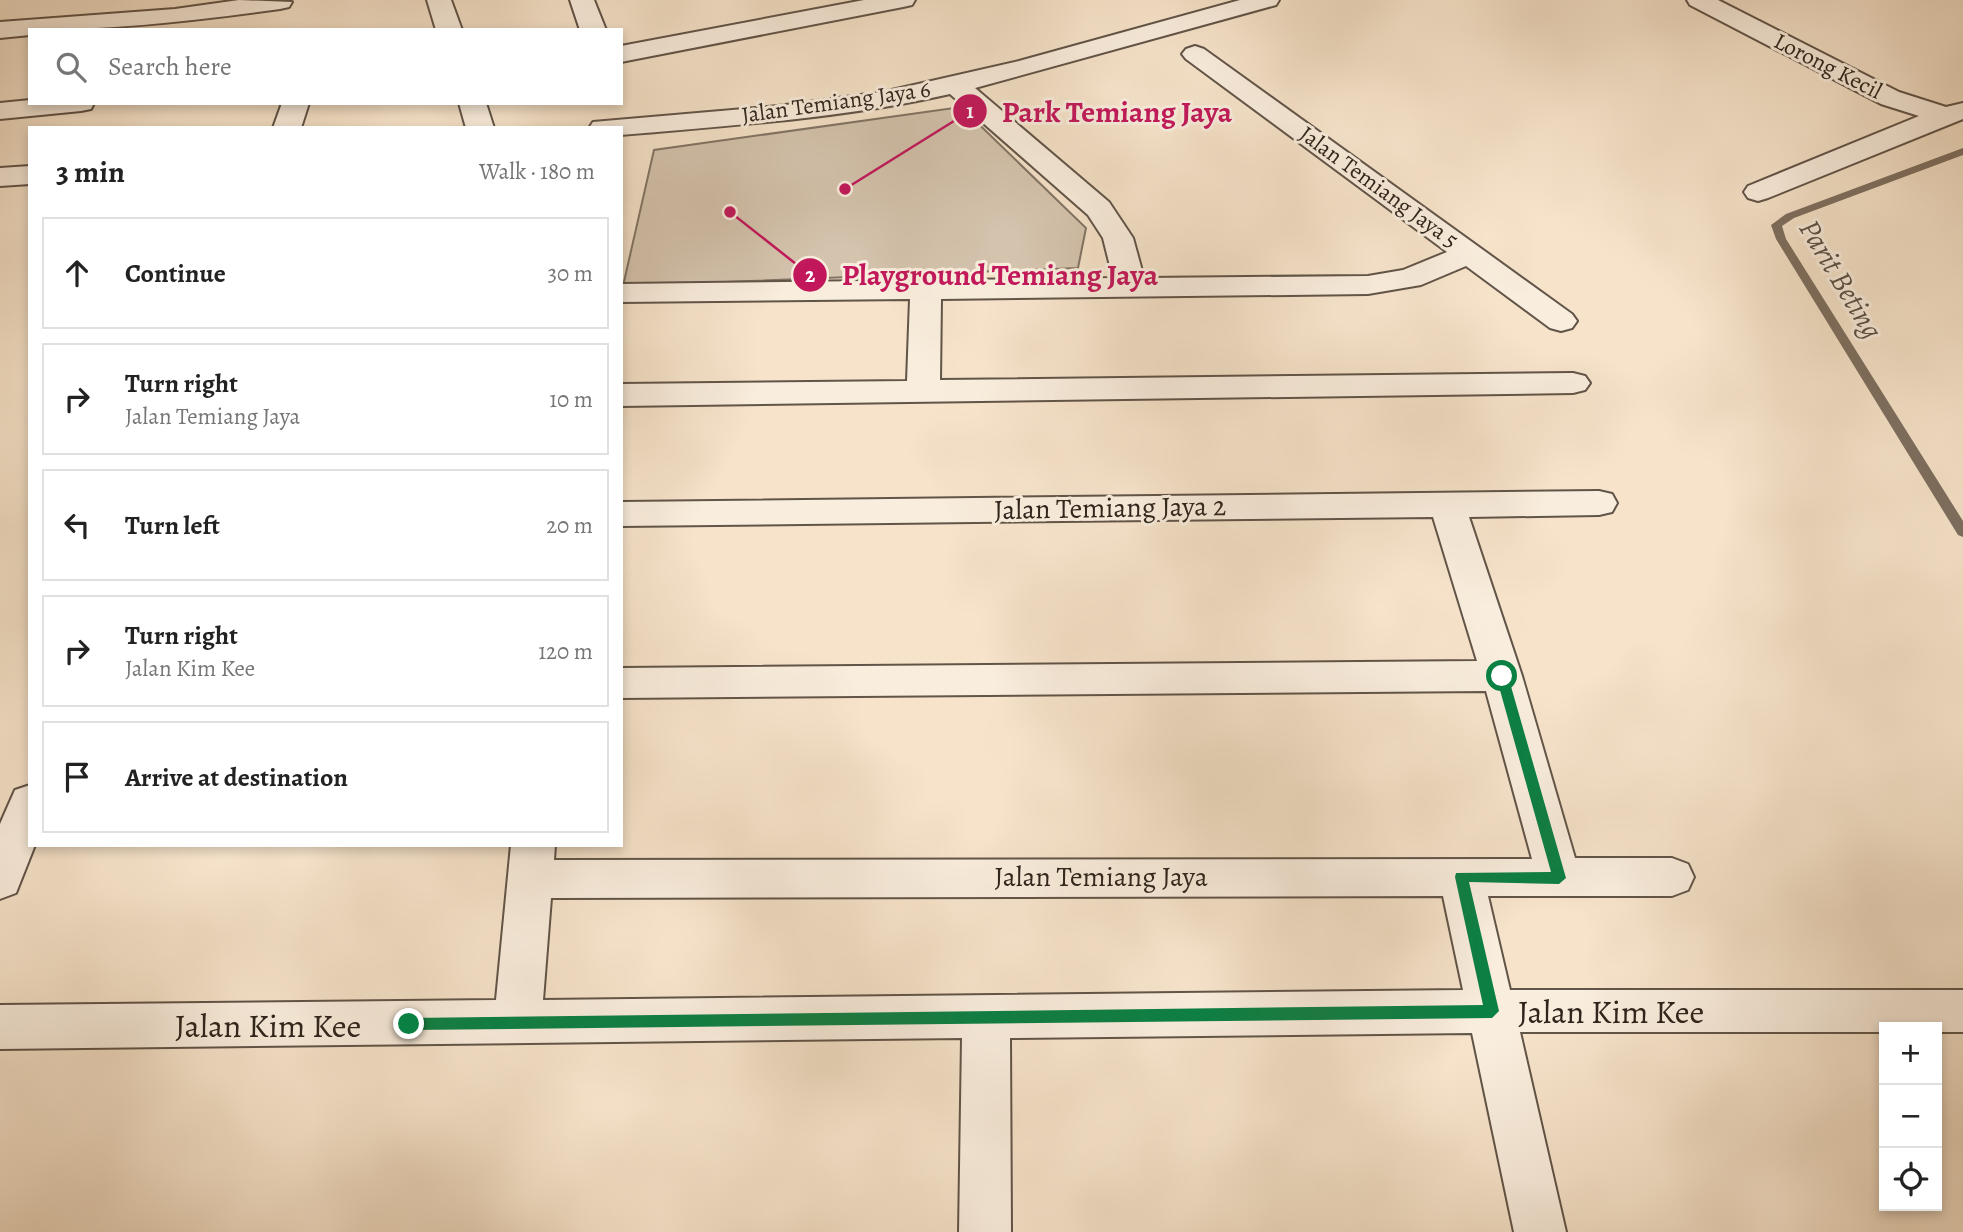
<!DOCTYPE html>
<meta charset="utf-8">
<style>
body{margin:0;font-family:Alegreya,serif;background:#f6f6f6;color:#222}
.controls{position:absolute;right:21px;bottom:21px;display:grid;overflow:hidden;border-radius:0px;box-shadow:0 4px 10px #0003}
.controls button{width:63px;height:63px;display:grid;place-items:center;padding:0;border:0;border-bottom:2px solid #e0e0e0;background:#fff;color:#222;font:35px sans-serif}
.stop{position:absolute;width:21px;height:21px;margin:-16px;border:5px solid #0b8043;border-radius:50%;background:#fff}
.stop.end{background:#0b8043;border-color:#fff;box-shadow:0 2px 7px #0008}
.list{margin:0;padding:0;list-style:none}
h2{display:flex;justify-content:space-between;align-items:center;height:91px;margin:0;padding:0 28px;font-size:30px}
h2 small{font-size:23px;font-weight:400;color:#767676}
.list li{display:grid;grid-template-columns:46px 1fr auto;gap:21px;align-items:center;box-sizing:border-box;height:112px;margin:0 14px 14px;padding:0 14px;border:2px solid #e0e0e0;border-radius:0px}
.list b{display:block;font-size:26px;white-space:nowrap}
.list p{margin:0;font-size:23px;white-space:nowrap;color:#767676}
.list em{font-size:23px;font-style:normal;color:#767676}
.icon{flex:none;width:38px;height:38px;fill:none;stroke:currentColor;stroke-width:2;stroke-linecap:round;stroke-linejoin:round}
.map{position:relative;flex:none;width:1963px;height:1232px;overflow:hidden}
.search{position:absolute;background:#fff;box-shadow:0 4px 10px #0003;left:28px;top:28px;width:595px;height:77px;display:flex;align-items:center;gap:18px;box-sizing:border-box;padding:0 24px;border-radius:0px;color:#767676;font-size:26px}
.panel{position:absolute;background:#fff;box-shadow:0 4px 10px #0003;left:28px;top:126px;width:595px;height:721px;border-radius:0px}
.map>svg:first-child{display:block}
</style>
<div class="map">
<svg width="1963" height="1232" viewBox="0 0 1963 1232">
<rect width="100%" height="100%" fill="#f6e3ca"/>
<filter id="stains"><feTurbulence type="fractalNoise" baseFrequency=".00286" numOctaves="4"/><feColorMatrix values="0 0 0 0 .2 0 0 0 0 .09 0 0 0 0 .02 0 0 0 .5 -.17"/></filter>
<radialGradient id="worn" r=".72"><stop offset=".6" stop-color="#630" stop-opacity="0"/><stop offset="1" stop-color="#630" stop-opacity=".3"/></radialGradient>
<path fill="#d4c3ad" stroke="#827465" stroke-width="2" d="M961 107 1086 228 1078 268 623 286 654 150Z"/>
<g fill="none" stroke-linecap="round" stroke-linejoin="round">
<path fill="#7e7061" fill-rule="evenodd" d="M1963 148V155L1794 218 1782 226 1786 239 1963 521V537L1958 535 1776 239 1771 225 1786 214Z"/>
<g stroke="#615448" stroke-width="4">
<g id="minor">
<path d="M239 0 292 2 289 7 280 9C196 21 114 30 30 30V35L0 38V22L175 9Z"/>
<path d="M427 0H451L462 30H436Z"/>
<path d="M570 0H594L606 30H580Z"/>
<path d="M864 0H915L912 5 903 7 621 62V46Z"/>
<path d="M1240 0H1279L1276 5 975 88 1109 202 1133 238 1144 278 1368 276 1403 270 1447 252 1186 59 1182 54 1186 49 1195 46 1204 49 1572 314 1577 321 1572 328 1561 331 1550 328 1466 266 1421 285 1368 294 941 299 940 380 1573 373 1585 376 1590 383 1585 390 1573 393 621 406V384L907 381 910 299 621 302V284L1113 278 1103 238 1088 215 950 94C841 119 732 125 621 135V128H589L593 122 778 106 883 92 1019 61Z"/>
<path d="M1687 0H1718L1899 92 1946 107 1963 103V119L1768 198 1758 201 1748 198 1744 192 1748 186 1919 116 1881 104 1690 5Z"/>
<path d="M30 100V103H94L91 109 81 111 0 119V103Z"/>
<path d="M282 103H309L301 128H273Z"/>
<path d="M459 103H486L494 128H466Z"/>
<path d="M30 166V184L0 186V168Z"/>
<path d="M1599 491 1612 494 1617 503 1612 512 1599 515 1469 517 1522 676 1575 858H1672L1688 864 1694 877 1688 890 1672 896H1488L1510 990H1963V1032H1937V1027H1884V1032H1520L1566 1232H1514L1472 1033 1010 1038 1011 1232H959L962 1038 0 1049V1005L496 1000 511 845H555L554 860 1532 859 1486 691 621 698V668L1477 661 1433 517 621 526V502ZM1443 896 1463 990 543 1000 551 898Z"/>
<path d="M30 785V845H35L16 893 0 899V824L15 790Z"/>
</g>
</g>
<use href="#minor" fill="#f9eddd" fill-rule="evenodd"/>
</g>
<path fill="#0b8043" d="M1502 672 1508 676 1566 878 1559 884 1469 882 1499 1011 1492 1018 409 1030 402 1024 409 1018 1483 1005 1455 877 1456 873 1551 872 1496 676Z"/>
<g text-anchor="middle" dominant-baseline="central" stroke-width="6" stroke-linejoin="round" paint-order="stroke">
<g font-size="23" fill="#2f251d" stroke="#f9eddd">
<text transform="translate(1828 66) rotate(27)">Lorong Kecil</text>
<text transform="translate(836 102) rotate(-8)">Jalan Temiang Jaya 6</text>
<text transform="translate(1379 187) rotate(36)">Jalan Temiang Jaya 5</text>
</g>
<g font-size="28" fill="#2f251d" stroke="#f9eddd">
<text transform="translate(1110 508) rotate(-1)">Jalan Temiang Jaya 2</text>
<text x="1101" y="877">Jalan Temiang Jaya</text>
</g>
<g font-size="30" font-style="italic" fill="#5d5145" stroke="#f9eddd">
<text transform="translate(1841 279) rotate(59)">Parit Beting</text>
</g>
<g font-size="33" fill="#2f251d" stroke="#f9eddd">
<text x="1611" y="1011">Jalan Kim Kee</text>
<text x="268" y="1025">Jalan Kim Kee</text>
</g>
</g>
<path fill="none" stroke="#c2185b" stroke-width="2.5" d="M845 189L970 111M730 212L810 275"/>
<g fill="#c2185b" stroke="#f9eddd" stroke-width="2.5">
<circle cx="845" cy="189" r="7"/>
<circle cx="730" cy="212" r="7"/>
<circle cx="970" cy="111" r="18"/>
<circle cx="810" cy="275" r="18"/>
</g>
<g font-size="21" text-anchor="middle" font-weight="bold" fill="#fff">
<text x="970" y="118">1</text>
<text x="810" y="282">2</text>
</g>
<g font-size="30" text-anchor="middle" font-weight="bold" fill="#c2185b" stroke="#f9eddd" stroke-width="6" stroke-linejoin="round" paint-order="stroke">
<text x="1117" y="122">Park Temiang Jaya</text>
<text x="1000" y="285">Playground Temiang Jaya</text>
</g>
<rect width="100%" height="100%" filter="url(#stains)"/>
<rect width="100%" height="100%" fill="url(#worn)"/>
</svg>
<div class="controls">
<button>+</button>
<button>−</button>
<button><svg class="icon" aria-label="locate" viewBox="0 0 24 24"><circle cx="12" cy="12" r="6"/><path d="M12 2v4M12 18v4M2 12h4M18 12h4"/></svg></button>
</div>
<div class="stop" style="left:1502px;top:676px"></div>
<div class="stop end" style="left:409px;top:1024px"></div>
<div class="search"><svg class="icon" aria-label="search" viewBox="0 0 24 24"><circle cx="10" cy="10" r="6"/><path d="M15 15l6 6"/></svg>Search here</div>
<section class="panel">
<h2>3 min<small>Walk · 180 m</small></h2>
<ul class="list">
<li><svg class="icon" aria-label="ahead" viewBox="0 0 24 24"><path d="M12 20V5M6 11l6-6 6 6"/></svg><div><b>Continue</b></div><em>30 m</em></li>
<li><svg class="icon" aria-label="right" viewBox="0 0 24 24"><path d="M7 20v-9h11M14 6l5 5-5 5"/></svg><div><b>Turn right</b><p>Jalan Temiang Jaya</p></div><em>10 m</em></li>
<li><svg class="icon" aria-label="left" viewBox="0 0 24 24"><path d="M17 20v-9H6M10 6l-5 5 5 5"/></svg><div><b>Turn left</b></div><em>20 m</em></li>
<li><svg class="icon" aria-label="right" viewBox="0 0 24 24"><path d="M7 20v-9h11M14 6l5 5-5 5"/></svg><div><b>Turn right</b><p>Jalan Kim Kee</p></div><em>120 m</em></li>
<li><svg class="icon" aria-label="arrive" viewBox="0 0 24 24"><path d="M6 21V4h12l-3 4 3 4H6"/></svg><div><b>Arrive at destination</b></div></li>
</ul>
</section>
</div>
